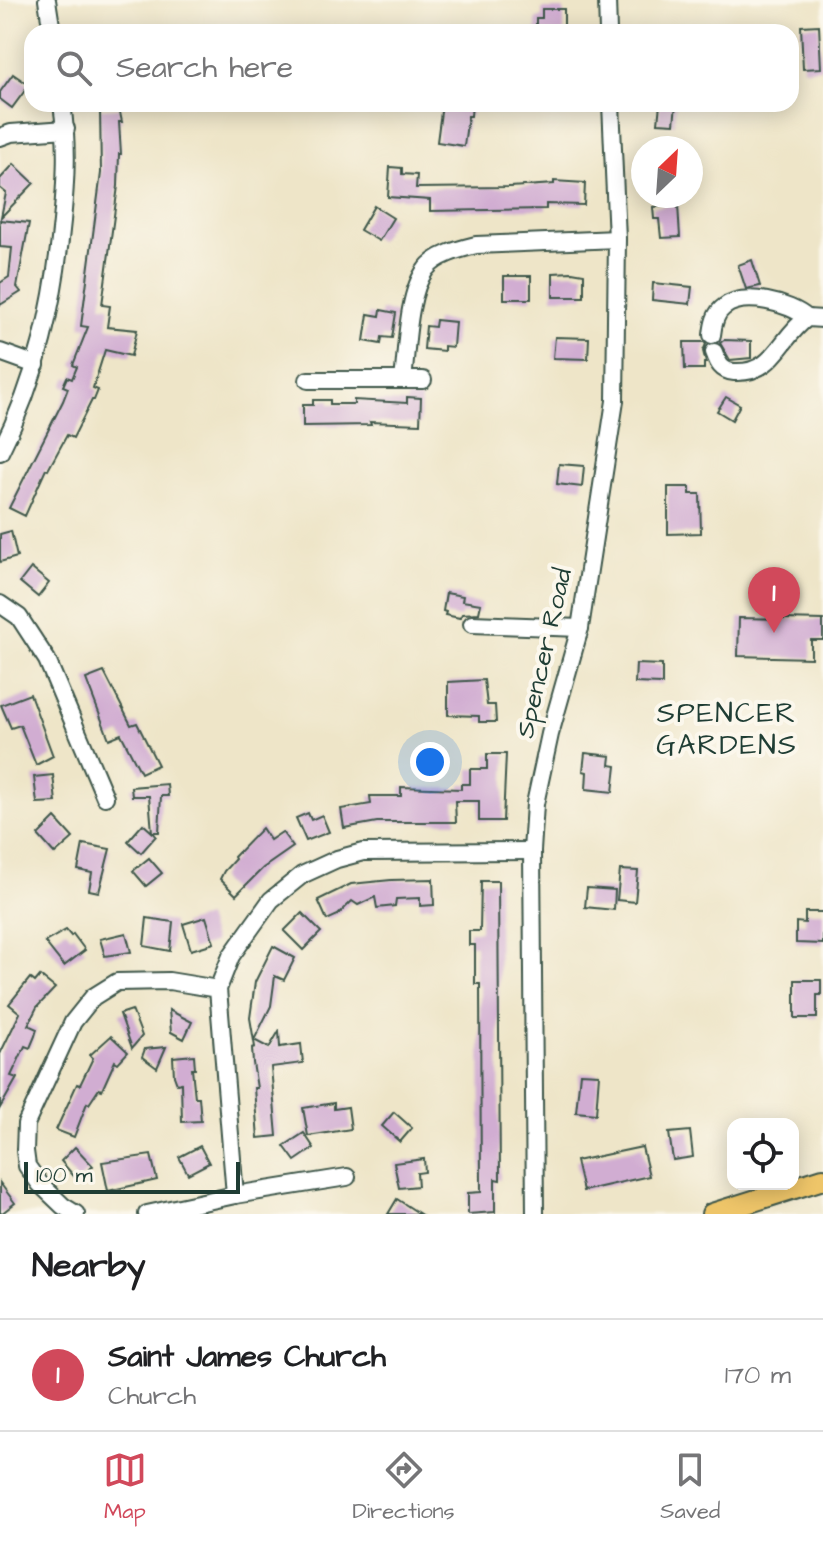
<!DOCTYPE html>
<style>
body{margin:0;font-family:"Architects Daughter",sans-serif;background:#f6f6f6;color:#202124}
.controls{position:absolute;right:24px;bottom:24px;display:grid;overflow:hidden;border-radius:16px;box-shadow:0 4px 20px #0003}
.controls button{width:72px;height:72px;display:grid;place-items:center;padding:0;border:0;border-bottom:2px solid #e0e0e0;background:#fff;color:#202124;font:40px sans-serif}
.compass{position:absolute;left:631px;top:136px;width:72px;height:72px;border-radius:50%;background:#fff;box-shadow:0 4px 20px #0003;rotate:25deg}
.scale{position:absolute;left:24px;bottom:20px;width:216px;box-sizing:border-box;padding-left:8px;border:4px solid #1f3d34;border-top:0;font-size:22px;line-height:28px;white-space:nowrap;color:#1f3d34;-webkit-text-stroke:6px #fbf7ec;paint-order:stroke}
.you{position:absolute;left:430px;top:762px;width:28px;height:28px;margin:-20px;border:6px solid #fff;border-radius:50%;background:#1a73e8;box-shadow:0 0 0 12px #1a73e833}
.badge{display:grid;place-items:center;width:52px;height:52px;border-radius:50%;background:#d1495b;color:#fff;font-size:26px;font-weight:700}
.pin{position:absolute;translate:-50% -66px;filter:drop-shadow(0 2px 4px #0008)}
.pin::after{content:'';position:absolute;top:42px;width:28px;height:24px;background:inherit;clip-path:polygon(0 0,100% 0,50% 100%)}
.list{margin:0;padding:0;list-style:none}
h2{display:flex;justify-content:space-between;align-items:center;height:104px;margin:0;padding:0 32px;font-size:34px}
h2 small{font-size:26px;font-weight:400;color:#757577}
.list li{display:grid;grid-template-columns:52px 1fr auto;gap:24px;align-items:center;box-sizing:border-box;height:112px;padding:0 32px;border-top:2px solid #e0e0e0}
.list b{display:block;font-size:30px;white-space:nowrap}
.list p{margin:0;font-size:26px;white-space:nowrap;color:#757577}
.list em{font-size:26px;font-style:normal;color:#757577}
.icon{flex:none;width:44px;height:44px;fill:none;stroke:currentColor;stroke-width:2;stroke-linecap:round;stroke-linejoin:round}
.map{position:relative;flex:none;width:823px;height:1214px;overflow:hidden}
.search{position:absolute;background:#fff;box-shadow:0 4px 20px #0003;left:24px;right:24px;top:24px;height:88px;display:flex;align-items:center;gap:20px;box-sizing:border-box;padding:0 28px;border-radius:24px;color:#757577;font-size:30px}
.sheet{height:216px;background:#fff}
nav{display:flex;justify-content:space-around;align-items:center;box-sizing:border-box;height:112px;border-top:2px solid #e0e0e0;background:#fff;font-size:22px;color:#757577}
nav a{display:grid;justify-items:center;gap:4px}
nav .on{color:#d1495b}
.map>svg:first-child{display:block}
</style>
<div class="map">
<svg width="823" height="1214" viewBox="0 0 823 1214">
<rect width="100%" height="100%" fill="#fbf7ec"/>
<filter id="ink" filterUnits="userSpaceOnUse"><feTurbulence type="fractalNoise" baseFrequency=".0125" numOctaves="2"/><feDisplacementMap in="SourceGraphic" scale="16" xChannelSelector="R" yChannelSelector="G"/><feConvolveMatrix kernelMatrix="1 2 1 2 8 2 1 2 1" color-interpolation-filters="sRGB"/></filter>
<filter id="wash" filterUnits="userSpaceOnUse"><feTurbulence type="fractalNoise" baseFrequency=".006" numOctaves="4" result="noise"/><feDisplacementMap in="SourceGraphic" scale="32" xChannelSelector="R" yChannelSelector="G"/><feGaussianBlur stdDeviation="1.8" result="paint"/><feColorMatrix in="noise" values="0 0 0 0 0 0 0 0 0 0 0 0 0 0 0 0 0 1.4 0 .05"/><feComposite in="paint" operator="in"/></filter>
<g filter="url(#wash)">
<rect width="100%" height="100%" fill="#eee5c8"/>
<g id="blocks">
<g fill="#d1add2">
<path d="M542 9H564V32H536V18H542Z"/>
<path d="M819 25 821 68 803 69 801 26Z"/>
<path d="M13 74 29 85 12 108 0 99V92Z"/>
<path d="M442 104H472L471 116H468L464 146 437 142Z"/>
<path d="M660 104H676L674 124 658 123Z"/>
<path d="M119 108 122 122H119L121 154H119L118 186 102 305 110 306 107 327 137 330 131 356 105 350 93 388 98 390 94 400H92L73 438 67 435 48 470 46 469 25 516 9 508 63 401 68 388 63 386 67 377 72 379 77 367 73 365 88 327 81 326 101 173 100 109Z"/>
<path d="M14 164 34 183 1 217 6 193 0 188V179Z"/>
<path d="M390 167 402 168V174L417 175 416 188 510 187 554 184V181L585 183 584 205 546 204V209L430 211V200L388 197Z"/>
<path d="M678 205 680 237 661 238 659 219H654L653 207Z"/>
<path d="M374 206 393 218 379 241 360 230Z"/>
<path d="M0 220 29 223 17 287 21 292 0 305V283L9 277 12 248 0 247Z"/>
<path d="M752 260 760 286 746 289 738 265Z"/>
<path d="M572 272 584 274V297H553V273Z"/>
<rect x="504" y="276" width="27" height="23"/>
<path d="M653 283 692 287 690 304 652 300Z"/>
<path d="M381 310 396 313 392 338 382 337 381 344 364 341 368 314 380 316Z"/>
<path d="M436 320 455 322 453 347 444 346V351L424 349 426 326 435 327Z"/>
<path d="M555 337 589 338 588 359 553 358Z"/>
<path d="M724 340 751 341V358L730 360 720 343Z"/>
<path d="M684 342H704L706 344 703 351 706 363H704V369H685Z"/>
<path d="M407 397 421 398 420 424 370 422 371 425 303 426V405H313V400H330V404H354V400L407 403Z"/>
<path d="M726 397 740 405 732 420 717 411Z"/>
<path d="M559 464 584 466 582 487 557 484Z"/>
<path d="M668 487H690V494H700L701 533 668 534Z"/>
<path d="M11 531 17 557 0 562V534Z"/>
<path d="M31 568 49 583 38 597 20 582Z"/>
<path d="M446 593 463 596 462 601 481 604 479 613 462 614 460 618 445 615 446 612 443 611Z"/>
<path d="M739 618 823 620V640H811V658L738 656Z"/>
<path d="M636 664 662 665V684L635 683Z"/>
<path d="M104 672 131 725 137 723 158 765 141 773 121 734 109 739 86 679Z"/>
<path d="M484 680 487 705H495L496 722H479V716L448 715V682Z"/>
<path d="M30 694 53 756 36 765 20 725 11 728 1 705Z"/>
<path d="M585 753 611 756 610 765 616 766 613 792 586 789 587 772 583 771Z"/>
<path d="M487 754H506L503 821H479V801H455L456 822H377L344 828 341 809 371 804 370 796H401V787L461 789V784H470V769H487Z"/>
<path d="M53 775 56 802 37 803 34 777Z"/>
<path d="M167 784 168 796H161L159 832H153L156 836 141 853 128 841 143 824 152 832 149 796H132L131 787Z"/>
<path d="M308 813 311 820 322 815 329 832 306 841 296 818Z"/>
<path d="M55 818 73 838 55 854 38 835Z"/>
<path d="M262 828 270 840 282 832 293 847 263 868 236 895 220 879 224 871 235 859 234 857Z"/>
<path d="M83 844 110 849 99 892 89 890 92 873 78 870Z"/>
<path d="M149 858 162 873 146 886 133 871Z"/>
<path d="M620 870 638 871 635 902 617 900Z"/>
<path d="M433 879 434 905 420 906V898L396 899 395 906 377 908 375 897 358 905 352 901 338 915 327 920 318 900 351 884 391 880Z"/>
<path d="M481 881H498L500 1180 495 1179V1212L468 1214V1193L481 1192 480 984H475V945H469V931H480Z"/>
<path d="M587 888 615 890 614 910 585 907Z"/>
<path d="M805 912H823V944L796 943V922L805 923Z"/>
<path d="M302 913 321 932 303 950 284 931Z"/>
<path d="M206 917 214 943 191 950 183 924Z"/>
<path d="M147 918 173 922 170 951 144 946Z"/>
<path d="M66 930 71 936 73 934 85 950 64 966 45 942Z"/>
<path d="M126 933 131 952 105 956 100 939Z"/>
<path d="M273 946 295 958 284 980 275 976 271 1006 254 1040 269 1048 279 1031 280 1047 301 1044 303 1063 271 1067 277 1136 258 1138 254 1088H257L253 1063 252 1048 255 1047 250 1018 255 982Z"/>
<path d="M40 976 55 988 37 1007 28 1025 37 1029 35 1036 30 1048 25 1046 11 1076 17 1078 0 1108V1054L20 1013 9 1004 30 978 35 982Z"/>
<path d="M795 980H821V995H817V1018H795Z"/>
<path d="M132 1010 142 1036 132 1048 120 1014Z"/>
<path d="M169 1010 192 1022 184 1039 171 1032Z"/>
<path d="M111 1036 128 1052 118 1063 115 1061 102 1090 99 1089 89 1104 87 1103 74 1137 56 1130 77 1084 80 1085 93 1058 90 1055Z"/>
<path d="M166 1047 157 1068 142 1057 145 1049Z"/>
<path d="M194 1055 195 1069H192L195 1097H199L201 1121 182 1122 181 1083 177 1084 174 1076 173 1057Z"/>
<path d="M580 1073 599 1074 596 1114 576 1112Z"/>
<path d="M334 1103V1109L348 1107 351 1129 308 1136 303 1108Z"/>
<path d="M394 1112 412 1128 400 1142 382 1126Z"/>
<path d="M690 1131 693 1157 673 1160 669 1133Z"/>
<path d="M304 1133 314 1148 295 1161 284 1146Z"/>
<path d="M200 1146 209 1163 188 1174 179 1157Z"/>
<path d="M75 1147 93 1166 78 1181 61 1161Z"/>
<path d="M642 1147 649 1176 583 1191 576 1161Z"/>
<path d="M151 1155 157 1180 108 1191 102 1162Z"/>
<path d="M424 1159 425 1172 417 1173 418 1186 399 1188 394 1163Z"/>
<path d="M0 1183 15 1203 1 1214H0Z"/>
<path d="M397 1199 420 1214H388Z"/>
</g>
</g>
</g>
<g filter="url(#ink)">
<use href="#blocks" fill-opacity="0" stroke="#3e564a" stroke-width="2"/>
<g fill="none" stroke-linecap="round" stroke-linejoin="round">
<g stroke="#3e564a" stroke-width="20">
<g id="minor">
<path d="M47 0 52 32"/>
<path d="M607 0 608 32"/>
<path d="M0 137 11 133 66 129"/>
<path d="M712 335C713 325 715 313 724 307 744 291 790 303 807 318"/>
<path d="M0 352 36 365"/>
<path d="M714 352C718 363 721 371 734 372 775 374 779 338 807 318L823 319"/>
<path d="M308 380H423"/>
<path d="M403 380C407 349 407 294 426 269 436 255 460 249 476 245L617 239"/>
<path d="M0 452C38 378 54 303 62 221 66 181 68 144 62 104"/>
<path d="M0 604 19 617 47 660 105 797"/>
<path d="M472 624 580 628"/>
<path d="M235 1195 218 989 231 956 271 900 302 875 337 859 363 852 532 851"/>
<path d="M76 1214 63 1206 40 1184 27 1166 25 1151 26 1124 73 1022 93 997 117 982 169 981 218 989"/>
<path d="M147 1214 235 1195 347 1177"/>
<path d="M535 1214 532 851 535 804 550 734 580 628 615 401 617 239 611 104"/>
</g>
</g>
<g stroke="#3e564a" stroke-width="24">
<path id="major" d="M712 1214 823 1179"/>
</g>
<use href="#minor" stroke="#fff" stroke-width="16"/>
<use href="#major" stroke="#eec569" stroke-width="20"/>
</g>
</g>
<g text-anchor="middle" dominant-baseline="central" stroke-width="8" stroke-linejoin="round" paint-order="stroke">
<g font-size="26" fill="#1f3d34" stroke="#fbf7ec">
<text transform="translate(544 653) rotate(-77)">Spencer Road</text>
</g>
<g font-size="28" letter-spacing="2" fill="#1f3d34" stroke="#fbf7ec">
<text x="727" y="713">SPENCER<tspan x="727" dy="32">GARDENS</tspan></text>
</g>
</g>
</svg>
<div class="controls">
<button><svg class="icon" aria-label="locate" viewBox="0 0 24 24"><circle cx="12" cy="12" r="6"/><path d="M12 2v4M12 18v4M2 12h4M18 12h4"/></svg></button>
</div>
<svg class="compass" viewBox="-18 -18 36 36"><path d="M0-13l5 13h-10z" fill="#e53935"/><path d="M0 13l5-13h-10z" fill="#757577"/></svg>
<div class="scale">100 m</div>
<div class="you"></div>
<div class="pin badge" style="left:774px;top:633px">1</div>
<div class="search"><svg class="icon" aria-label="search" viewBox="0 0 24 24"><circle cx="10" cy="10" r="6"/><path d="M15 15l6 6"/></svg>Search here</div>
</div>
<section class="sheet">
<h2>Nearby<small></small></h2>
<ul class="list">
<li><span class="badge">1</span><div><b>Saint James Church</b><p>Church</p></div><em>170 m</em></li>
</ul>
</section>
<nav>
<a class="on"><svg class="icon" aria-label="map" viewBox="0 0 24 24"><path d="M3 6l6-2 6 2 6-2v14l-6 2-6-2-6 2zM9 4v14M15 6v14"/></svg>Map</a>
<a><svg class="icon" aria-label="directions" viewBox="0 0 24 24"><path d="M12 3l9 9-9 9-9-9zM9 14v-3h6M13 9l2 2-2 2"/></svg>Directions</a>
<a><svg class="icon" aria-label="saved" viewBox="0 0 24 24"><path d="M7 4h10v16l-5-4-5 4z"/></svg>Saved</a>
</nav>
